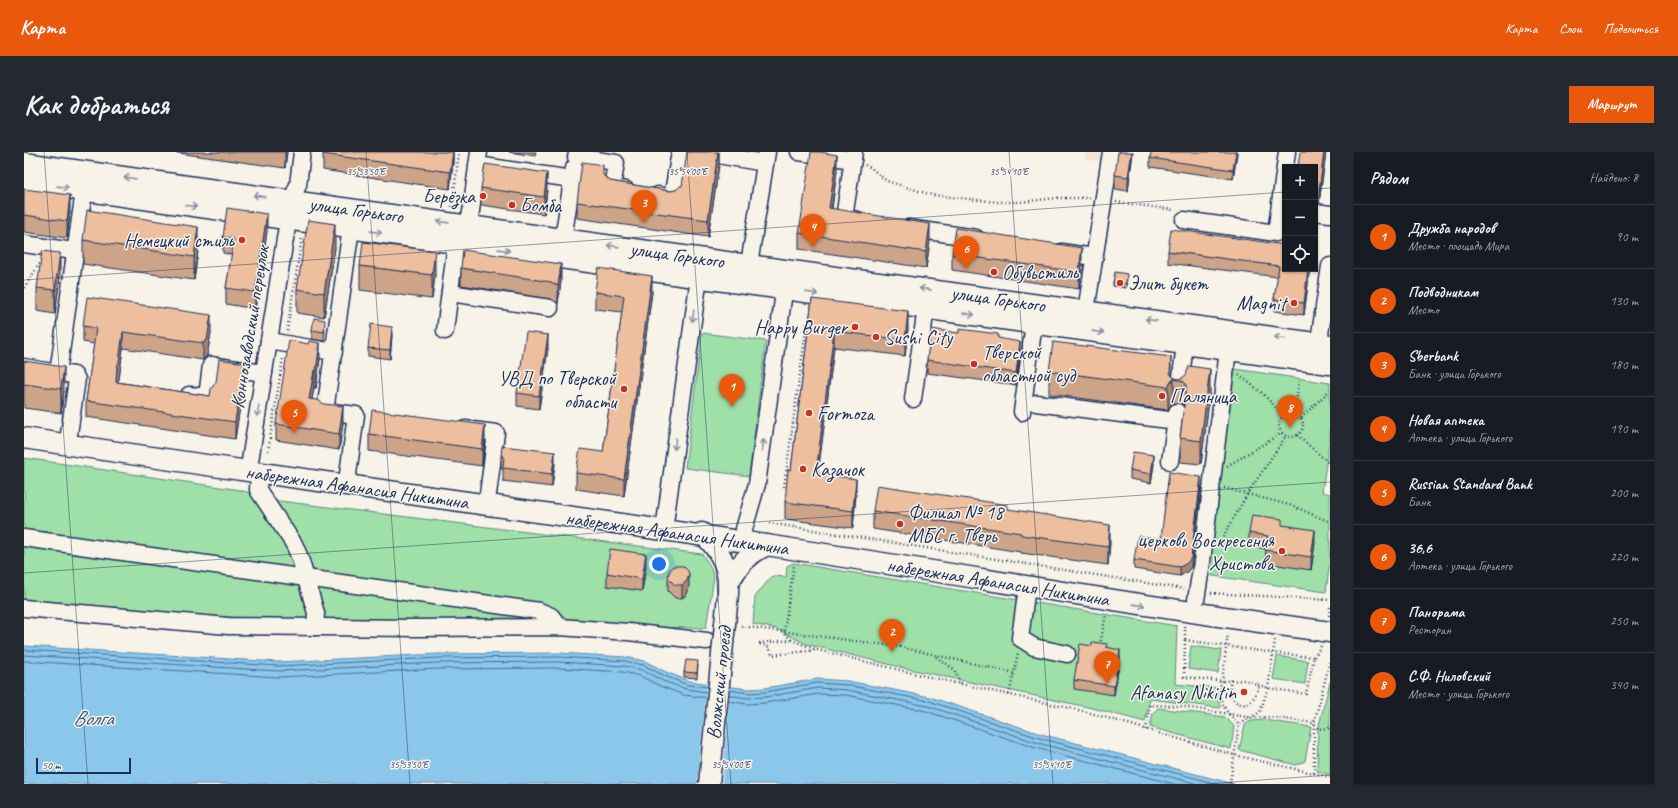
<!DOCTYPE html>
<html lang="ru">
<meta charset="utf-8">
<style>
body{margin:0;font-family:Caveat,sans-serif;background:#242831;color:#f1f3f6}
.controls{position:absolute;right:12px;top:12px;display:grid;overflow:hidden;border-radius:0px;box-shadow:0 1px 3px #0004}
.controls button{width:36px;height:36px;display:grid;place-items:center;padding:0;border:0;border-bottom:1px solid #363941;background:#171b24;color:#f1f3f6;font:20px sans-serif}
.scale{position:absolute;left:12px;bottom:10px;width:95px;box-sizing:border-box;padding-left:4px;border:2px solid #1b2f5e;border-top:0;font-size:11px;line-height:14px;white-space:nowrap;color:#1b2f5e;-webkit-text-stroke:3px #f7f3e8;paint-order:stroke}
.you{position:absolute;left:635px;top:412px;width:14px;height:14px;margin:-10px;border:3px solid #fff;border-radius:50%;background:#1a73e8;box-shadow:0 0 0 6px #1a73e833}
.badge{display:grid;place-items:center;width:26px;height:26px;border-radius:50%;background:#ea580c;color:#fff;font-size:13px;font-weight:700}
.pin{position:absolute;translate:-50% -33px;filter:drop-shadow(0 1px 2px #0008)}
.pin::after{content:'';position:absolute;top:21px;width:14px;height:12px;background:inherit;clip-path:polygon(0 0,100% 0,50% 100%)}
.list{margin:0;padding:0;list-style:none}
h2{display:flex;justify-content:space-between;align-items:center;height:52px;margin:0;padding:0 16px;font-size:17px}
h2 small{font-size:13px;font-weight:400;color:#9ea1a6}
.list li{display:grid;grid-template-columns:26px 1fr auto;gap:12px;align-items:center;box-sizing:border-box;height:64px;padding:0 16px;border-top:1px solid #363941}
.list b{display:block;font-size:15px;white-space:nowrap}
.list p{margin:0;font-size:13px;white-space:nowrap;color:#9ea1a6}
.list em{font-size:13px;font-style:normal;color:#9ea1a6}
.icon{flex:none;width:22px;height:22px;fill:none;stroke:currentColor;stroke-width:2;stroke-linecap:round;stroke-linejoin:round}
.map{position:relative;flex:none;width:1306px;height:632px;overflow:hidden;border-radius:0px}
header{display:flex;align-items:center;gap:24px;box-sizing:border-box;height:56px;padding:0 20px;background:#ea580c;color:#fff}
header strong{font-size:19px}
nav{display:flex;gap:22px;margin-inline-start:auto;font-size:14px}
.intro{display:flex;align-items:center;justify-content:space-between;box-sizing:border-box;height:96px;padding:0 24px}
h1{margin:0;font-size:28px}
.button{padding:10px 18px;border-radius:0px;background:#ea580c;color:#fff;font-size:14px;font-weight:700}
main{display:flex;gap:24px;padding:0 24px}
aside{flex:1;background:#171b24;border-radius:0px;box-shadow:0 1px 3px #0004}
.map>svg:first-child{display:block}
</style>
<header>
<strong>Карта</strong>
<nav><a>Карта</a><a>Слои</a><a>Поделиться</a></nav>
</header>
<div class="intro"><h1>Как добраться</h1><a class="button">Маршрут</a></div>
<main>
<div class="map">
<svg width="1306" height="632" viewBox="0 0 1306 632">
<rect width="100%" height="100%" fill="#f7f3e8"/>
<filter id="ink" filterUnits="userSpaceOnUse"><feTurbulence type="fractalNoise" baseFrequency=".025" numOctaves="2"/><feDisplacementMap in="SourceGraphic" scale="8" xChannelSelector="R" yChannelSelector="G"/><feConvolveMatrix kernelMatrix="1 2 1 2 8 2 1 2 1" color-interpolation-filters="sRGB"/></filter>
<g filter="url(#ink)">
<path fill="#f4e3d2" d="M1062 0H1081L1079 10 1061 7Z"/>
<g fill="#9fdfa8" stroke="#5d8783">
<path d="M678 181 742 189 725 324 661 316Z"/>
<path d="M1211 217 1306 231V284L1298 340 1306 342V409L1302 440 1182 423Z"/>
<path d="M0 306 216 338 248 348 678 402 685 412 690 425 682 476 307 471 0 453Z"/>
<path d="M769 411 1153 474 1151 532 1193 536 1196 556 1126 547 1121 570 1068 556 880 516 782 492 753 477 729 472 731 445 748 424 762 425 763 414Z"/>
<path d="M1167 494 1197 498 1194 521 1164 517Z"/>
<path d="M1253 504 1284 509 1281 532 1249 527Z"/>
<path d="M1306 530V623L1293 619 1294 577Z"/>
<path d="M1134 556 1201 565 1210 574 1207 597 1126 575 1129 561Z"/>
<path d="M1240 568 1287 575 1281 609 1272 613 1215 598 1221 573 1227 569Z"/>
</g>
<path fill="#8ac7ea" stroke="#5e8ab2" d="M0 494 254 510 414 502 535 501 601 505 621 509 642 520 665 529 724 537 741 536 793 527 824 529 906 545 1017 582 1210 632H0Z"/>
<path fill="#f7f3e8" d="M683 529 707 532 698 632H673Z"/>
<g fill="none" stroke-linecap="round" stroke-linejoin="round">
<g stroke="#476c96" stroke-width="1">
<path d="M0 498 254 514 414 506 535 505 601 509 619 513 641 524 664 533 684 535"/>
<path d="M0 503 254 519 414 511 535 510 600 514 618 518 639 529 662 537 683 540"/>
<path d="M0 509 254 525 414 517 535 516 599 520 616 524 636 534 660 543 683 546"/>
<path d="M705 538 724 541 741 540 793 531 823 533 905 549 1015 586 1194 632"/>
<path d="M705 543 723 546 741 545 794 536 823 538 904 554 1014 591 1174 632"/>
<path d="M704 549 723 552 741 551 794 542 822 543 902 559 1012 596 1150 632"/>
</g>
<g stroke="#1b2f5e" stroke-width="19">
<g id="minor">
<path d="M676 0 741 11"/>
<path d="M775 0 829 8"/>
<path d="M830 0 820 66 834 68"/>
<path d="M552 5 592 11 588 36 602 38"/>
<path d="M453 13 548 27"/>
<path d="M634 43 648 46 656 0"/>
<path d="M1291 60 1306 62"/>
<path d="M1160 68 1252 81 1263 0"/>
<path d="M445 74 455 0"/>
<path d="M884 76 952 86"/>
<path d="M539 87 550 16"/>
<path d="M0 92 50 99"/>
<path d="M1037 100 1070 105"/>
<path d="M723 125 743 0"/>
<path d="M426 141 526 156"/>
<path d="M1062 159 1087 0"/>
<path d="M421 179 432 91"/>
<path d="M245 189 310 200"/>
<path d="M1293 203 1306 114"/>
<path d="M0 215 34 221 60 39"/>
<path d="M34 221 50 223 53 227 45 282"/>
<path d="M1155 241 1161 192"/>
<path d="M165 243 183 245 187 213 240 221"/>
<path d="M889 247 902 156"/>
<path d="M1012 251 1152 269"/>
<path d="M998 260 1010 171"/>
<path d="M441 277 472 281 464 342"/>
<path d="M226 309 267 49 274 33 278 0"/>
<path d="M1146 309 1153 260"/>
<path d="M235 322 234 338 270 392 276 406 292 461 291 475"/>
<path d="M324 322 332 263 301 259 327 76"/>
<path d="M720 377 733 332 762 126"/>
<path d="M640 378 675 125"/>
<path d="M0 386 515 459 527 464 536 475"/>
<path d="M1003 435 996 486 1010 495 1043 502"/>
<path d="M1172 448 1178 410 1204 198"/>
<path d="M0 456 204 474 392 476 536 475 604 480 683 489"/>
</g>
</g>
<g stroke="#1b2f5e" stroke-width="23">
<g id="major">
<path d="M0 11 652 103 1306 193"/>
<path d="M0 30 649 122 1306 212"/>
<path d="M0 286C247 324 495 356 742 393 930 421 1117 455 1306 480"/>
<path d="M678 381C711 412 705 432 701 472"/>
<path d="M705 430C714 413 725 401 743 393"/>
</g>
</g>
<g stroke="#1b2f5e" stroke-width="2.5" stroke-dasharray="1 3" stroke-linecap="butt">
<path d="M841 13 847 16 863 29 908 43 974 50H996L1033 46H1067"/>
<path d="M1092 50 1150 58"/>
<path d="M428 55 435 0"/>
<path d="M0 136 18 108"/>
<path d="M263 179 278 85"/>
<path d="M1215 223 1237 240 1259 263"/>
<circle cx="1267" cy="273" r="12"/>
<path d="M1271 261 1275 229"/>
<path d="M1277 266 1306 238"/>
<path d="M1273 283 1306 312"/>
<path d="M244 299 259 206"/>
<path d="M1203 314 1258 281"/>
<path d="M760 335 783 171 788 163"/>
<path d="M1200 336 1269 354 1306 370"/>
<path d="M745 371 1160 437"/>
<path d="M1195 392 1224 341 1262 284"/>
<path d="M1187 441 1306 448"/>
<path d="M1305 464 1306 455"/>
<path d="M717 474 877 495 990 521 994 500"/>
<path d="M1161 474V488"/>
<path d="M1204 481 1198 529C1191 547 1203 561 1215 573"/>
<path d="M767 488 760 480 770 413"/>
<path d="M1161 488 1249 501 1290 505 1282 542 1244 536 1221 528 1198 529 1160 525Z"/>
<path d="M735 491 767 488 794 498 892 522 1063 560 1210 603 1306 625"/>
<path d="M736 492 745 495 748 503 793 498"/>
<path d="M1076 493 1082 462"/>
<path d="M912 505 930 517 937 533"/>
<path d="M1290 505 1297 494"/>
<path d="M1207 528C1206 532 1205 537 1206 541 1207 546 1210 549 1214 551 1226 557 1232 543 1235 533"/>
<path d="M985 543 990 521"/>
<path d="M1122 578 1126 553 1155 554 1229 566 1245 565 1290 571 1294 577 1306 576"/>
<path d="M1290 621V571L1306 509"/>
<path d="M1206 631 1215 573 1236 560 1244 536 1251 488"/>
</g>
<use href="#minor" stroke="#f7f3e8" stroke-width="16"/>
<use href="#major" stroke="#f7f3e8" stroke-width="20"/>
<g stroke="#1b2f5e" stroke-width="23" stroke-linecap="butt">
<path id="major-bridge" d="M685 632 701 472"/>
</g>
<use href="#major-bridge" stroke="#f7f3e8" stroke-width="20"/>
</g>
<g fill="#cda488" stroke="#1b2f5e">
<path d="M147 0H263L261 16Z"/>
<path d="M429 0V11L426 37 299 18V2Z"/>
<path d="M485 0H512L511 4Z"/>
<path d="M695 0V13L684 85 553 66V50L579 23 586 29 646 39 652 38 658 34Z"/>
<path d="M1109 0 1104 39 1091 37V23Z"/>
<path d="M1213 0 1209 27 1126 15V6Z"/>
<path d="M1302 0 1295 51H1291V15Z"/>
<path d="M813 19 808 57 906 89 902 116 775 97V81Z"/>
<path d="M457 36 523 38 520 62 457 53Z"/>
<path d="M0 37 46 60 43 86 0 80Z"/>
<path d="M243 79 231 157 202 152V136L208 103 199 101V85Z"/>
<path d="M59 88 174 99 170 128 59 112Z"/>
<path d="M311 96 300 165 273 161V137Z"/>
<path d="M1144 99 1286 117 1280 163 1250 159V147L1254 125 1144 111Z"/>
<path d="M928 102 1058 113 1055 137 928 118Z"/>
<path d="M336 114 411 123 408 147 336 138Z"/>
<path d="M437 116 537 129 534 151 527 147 437 133Z"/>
<path d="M36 125 31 162 13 159V136Z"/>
<path d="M1103 126 1102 136 1089 134V130Z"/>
<path d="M571 140H628L600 344 552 337V321L579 300 598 160 571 157Z"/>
<path d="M788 147 884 176 881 204 810 195 794 321 832 343 829 376 761 367V350L767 318Z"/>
<path d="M59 174 187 180 183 204 179 208 99 196 95 227 93 230 186 244 220 228 211 287 62 265V249L70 192 59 190Z"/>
<path d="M301 176 300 189 288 187V178Z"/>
<path d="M368 183 366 207 344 204V196Z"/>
<path d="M974 187 996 202 992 233 903 221V208Z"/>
<path d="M524 196 515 257 493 254V241Z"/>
<path d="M296 207 292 236H290L288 247 319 271 315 298 252 288V272Z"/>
<path d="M0 209 40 239 37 261 0 256Z"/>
<path d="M1025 219 1147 222 1149 225 1186 240 1177 312 1156 310V286L1160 254 1159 252 1150 251 1146 254 1144 258 1025 242Z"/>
<path d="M345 282 461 289 458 314 345 299Z"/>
<path d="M477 304 531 312 528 335 479 329V317H477Z"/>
<path d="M1130 312 1127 331 1106 327V318Z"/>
<path d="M1177 334 1167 415 1163 420 1156 424 1110 417V408L1137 387Z"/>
<path d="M984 357 1086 391 1084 413 997 401V400L849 377V359Z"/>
<path d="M1258 373 1291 391 1287 418 1241 411 1242 397 1225 394V381Z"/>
<path d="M622 415 618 439 583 434V421Z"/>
<path d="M644 426 665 435 663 442 658 446H651L644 439Z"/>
<path d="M1068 494 1083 496 1096 506 1090 543 1050 537V528Z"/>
<path d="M674 513 673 526 660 525V520Z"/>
</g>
<g fill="#a7866f" stroke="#1b2f5e">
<path d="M261 0H263L261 16Z"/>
<path d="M429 0V11L426 37V20Z"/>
<path d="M694 0H695V13L684 85V68Z"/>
<path d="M1108 0H1109L1104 39V25Z"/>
<path d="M1212 0H1213V2L1209 27V18Z"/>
<path d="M1300 0H1302L1295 51V39Z"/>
<path d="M813 3V19L805 73V56Z"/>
<path d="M523 21V38L520 62V45Z"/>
<path d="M46 43V60L43 86V69Z"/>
<path d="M1292 58V70L1291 78V67Z"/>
<path d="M243 62V79L231 157V140Z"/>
<path d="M311 72V96L300 165V141Z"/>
<path d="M906 72V89L902 116V100Z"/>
<path d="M174 75V99L170 128V105Z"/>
<path d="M1058 96V113L1055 137V120Z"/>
<path d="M411 99V123L408 147V123Z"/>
<path d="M36 101V125L31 162V138Z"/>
<path d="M537 112V129L534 151V134Z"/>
<path d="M1284 117H1286L1280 163V151Z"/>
<path d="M628 124V140L600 344V327Z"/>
<path d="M884 159V176L881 204V188Z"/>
<path d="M187 163V180L183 204 179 208V191Z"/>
<path d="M368 175V183L366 207V198Z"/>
<path d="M810 179V195L792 338V321Z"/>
<path d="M99 180V196L95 227 93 231 92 230 93 215Z"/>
<path d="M524 183V196L515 257V244Z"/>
<path d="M996 190V202L992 233V221Z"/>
<path d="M296 191V207L292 236V219Z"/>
<path d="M1147 205V230L1150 227V251L1146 254 1144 258V235Z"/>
<path d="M220 211V228L211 287V270Z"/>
<path d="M40 215V239L37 261V237Z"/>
<path d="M1186 217V240L1177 312V289Z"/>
<path d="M290 219V236L285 263V247Z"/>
<path d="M319 254V271L315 298V282Z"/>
<path d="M461 273V289L458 314V297Z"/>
<path d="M531 300V312L528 335V322Z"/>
<path d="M1130 303V312L1127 331V322Z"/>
<path d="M1177 325V334L1167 415 1163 420 1156 424V415Z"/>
<path d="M832 327V343L829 376V359Z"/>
<path d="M1086 373V391L1084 413V395Z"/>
<path d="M1291 378V391L1287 418V405Z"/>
<path d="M622 402V415L618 439V427Z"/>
<path d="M665 422V435L663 442 658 446V433Z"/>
<path d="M1096 498V506L1090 543V534Z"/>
</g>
<g fill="#eebf9e" stroke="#1b2f5e">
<path d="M299 0H429L426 20 299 2Z"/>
<path d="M663 0H694L684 68 553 50 558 10 579 13V23L586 29 646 39 652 38 656 34H658Z"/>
<path d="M787 0H796L813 3 805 56 906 72 902 100 775 81Z"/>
<path d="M1094 0H1108L1104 25 1091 23Z"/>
<path d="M1127 0H1212L1209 18 1126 6Z"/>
<path d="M1276 0H1300L1295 39H1291V15H1274Z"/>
<path d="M461 12 523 21 520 45 457 36Z"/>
<path d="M0 37 46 43 43 69 0 63Z"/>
<path d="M203 56 243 62 231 140 202 136 210 87 199 85Z"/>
<path d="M63 58 174 75 170 105 59 88Z"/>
<path d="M1291 58H1292L1291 67Z"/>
<path d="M284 68 311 72 300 141 273 137Z"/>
<path d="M932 76 1058 96 1055 120 928 102Z"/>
<path d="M1147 77 1261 93V117H1284L1280 151 1250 147 1255 114 1144 99Z"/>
<path d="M339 90 411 99 408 123 336 114Z"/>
<path d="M439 98 537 112 534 134 527 130 437 116Z"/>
<path d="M18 99 36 101 31 138 13 136Z"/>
<path d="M574 116 628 124 600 327 552 321 556 297 579 300 600 144 571 140Z"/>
<path d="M1091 120 1103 122 1102 132 1089 130Z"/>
<path d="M63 145 187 163 183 188 179 191 99 180 95 210 93 215 92 230 186 244 187 237 192 230 195 207 220 211 211 270 62 249 72 176 59 174Z"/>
<path d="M788 147 884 159 881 188 810 179 792 321 832 327 829 359 761 350 764 317 767 318Z"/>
<path d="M290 166 301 168 300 180 288 178Z"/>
<path d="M347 172 368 175 366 198 344 196Z"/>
<path d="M907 177 935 181V177L974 182V186L996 190 992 221 903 208Z"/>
<path d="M502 180 524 183 515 244 493 241Z"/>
<path d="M265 188 284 192 285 189 296 191 292 219H290L285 247 294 248 300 252 319 254 315 282 252 272Z"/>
<path d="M1029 190 1147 205 1146 221 1149 225 1153 227 1158 226 1162 223 1165 214 1186 217 1177 289 1156 286 1162 238V232L1159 229 1150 227 1146 230 1144 235 1025 219Z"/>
<path d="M0 209 40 215 37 237 0 232Z"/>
<path d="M348 258 461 273 458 297 345 282Z"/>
<path d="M478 294 531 300 528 322 479 316 480 304H477Z"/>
<path d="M1109 300 1130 303 1127 322 1106 318Z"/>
<path d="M1145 320 1177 325 1167 406 1163 411 1156 415 1110 408 1114 384 1137 387Z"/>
<path d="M853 333 984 353V357L1086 373 1084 395 997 383V381L849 359Z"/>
<path d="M1228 363 1258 367V373L1291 378 1287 405 1241 398 1244 384 1225 381Z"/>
<path d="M586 397 622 402 618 427 583 421Z"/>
<path d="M649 414H659L664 419 665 422 663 429 658 433H651L644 426 645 419Z"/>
<path d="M1068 490 1083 492 1082 495 1096 498 1090 534 1050 528 1056 492 1068 494Z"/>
<path d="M662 508 674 509 673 521 660 520Z"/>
</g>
<defs><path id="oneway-shaft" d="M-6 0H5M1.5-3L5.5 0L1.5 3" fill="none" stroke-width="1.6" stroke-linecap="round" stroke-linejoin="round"/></defs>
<g stroke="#8991a3">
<use href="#oneway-shaft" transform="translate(106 26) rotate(-172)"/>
<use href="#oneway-shaft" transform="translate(39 35) rotate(8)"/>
<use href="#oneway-shaft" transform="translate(235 44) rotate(-172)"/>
<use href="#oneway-shaft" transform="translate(167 54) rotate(8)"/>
<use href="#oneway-shaft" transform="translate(419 70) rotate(-172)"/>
<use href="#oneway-shaft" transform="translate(352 80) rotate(8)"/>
<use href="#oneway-shaft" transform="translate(589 94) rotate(-172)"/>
<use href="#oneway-shaft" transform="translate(480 98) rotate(8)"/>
<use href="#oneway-shaft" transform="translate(901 137) rotate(-172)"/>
<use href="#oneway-shaft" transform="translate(788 141) rotate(8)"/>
<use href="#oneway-shaft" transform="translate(945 162) rotate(8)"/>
<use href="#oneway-shaft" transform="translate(669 164) rotate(98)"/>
<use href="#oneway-shaft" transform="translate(1127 168) rotate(-172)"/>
<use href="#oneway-shaft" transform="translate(1074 180) rotate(8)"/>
<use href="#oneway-shaft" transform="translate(1256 186) rotate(-172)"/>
<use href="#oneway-shaft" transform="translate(234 259) rotate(99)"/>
<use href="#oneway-shaft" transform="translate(651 292) rotate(98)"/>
<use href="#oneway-shaft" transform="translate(739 293) rotate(-82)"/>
<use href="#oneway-shaft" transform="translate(1115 453) rotate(8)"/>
</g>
</g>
<path fill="none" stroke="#1b2f5e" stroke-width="1" stroke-opacity="0.45" d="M20 0 64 632M342 0 386 632M663 0 707 632M985 0 1029 632M1291 37 1306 36M0 128 1261 40M0 421 1306 330M1182 632 1306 623"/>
<g fill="#c8321e" stroke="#f7f3e8" stroke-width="1.5">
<circle cx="459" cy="44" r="4"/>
<circle cx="488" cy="53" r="4"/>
<circle cx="218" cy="88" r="4"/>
<circle cx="970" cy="120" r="4"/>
<circle cx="1096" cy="131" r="4"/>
<circle cx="1270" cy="151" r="4"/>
<circle cx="831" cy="175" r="4"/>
<circle cx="852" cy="185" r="4"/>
<circle cx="950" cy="212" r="4"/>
<circle cx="600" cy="237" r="4"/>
<circle cx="1138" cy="244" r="4"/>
<circle cx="785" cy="261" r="4"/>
<circle cx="779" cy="317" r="4"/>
<circle cx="876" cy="372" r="4"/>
<circle cx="1258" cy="399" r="4"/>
<circle cx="1220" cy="540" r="4"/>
</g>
<g text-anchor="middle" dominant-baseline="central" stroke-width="3" stroke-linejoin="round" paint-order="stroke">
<g font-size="20" fill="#1b2f5e" stroke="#f7f3e8" text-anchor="start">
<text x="451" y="44" text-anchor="end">Берёзка</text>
<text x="496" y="53">Бомба</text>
<text x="210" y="88" text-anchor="end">Немецкий стиль</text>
<text x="978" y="120">Обувьстиль</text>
<text x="1104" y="131">Элит букет</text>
<text x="1262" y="151" text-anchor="end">Magnit</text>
<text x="823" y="175" text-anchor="end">Happy Burger</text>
<text x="860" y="185">Sushi City</text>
<text x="958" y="200">Тверской<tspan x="958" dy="23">областной суд</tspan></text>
<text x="592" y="226" text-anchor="end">УВД по Тверской<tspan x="592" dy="23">области</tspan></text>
<text x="1146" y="244">Паляница</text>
<text x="793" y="261">Formoza</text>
<text x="787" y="317">Казачок</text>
<text x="884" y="360">Филиал № 18<tspan x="884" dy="23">МБС г. Тверь</tspan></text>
<text x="1250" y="388" text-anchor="end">церковь Воскресения<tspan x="1250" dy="23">Христова</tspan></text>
<text x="1212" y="540" text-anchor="end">Afanasy Nikitin</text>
</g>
<g font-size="20" fill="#1b2f5e" stroke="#f7f3e8">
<text transform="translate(332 58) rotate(8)">улица Горького</text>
<text transform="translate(653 103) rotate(8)">улица Горького</text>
<text transform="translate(974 147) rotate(8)">улица Горького</text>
<text transform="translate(226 175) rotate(-81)">Коннозаводский переулок</text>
<text transform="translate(333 335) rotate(8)">набережная Афанасия Никитина</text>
<text transform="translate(653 381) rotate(8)">набережная Афанасия Никитина</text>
<text transform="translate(974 430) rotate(9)">набережная Афанасия Никитина</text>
<text transform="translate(695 531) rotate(-84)">Волжский проезд</text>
</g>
<g font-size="21" font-style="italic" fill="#375581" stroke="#f7f3e8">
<text x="69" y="566">Волга</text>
</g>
</g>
<g font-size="10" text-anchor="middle" fill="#1b2f5e" stroke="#f7f3e8" stroke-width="3" stroke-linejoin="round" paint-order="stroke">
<text x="342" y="23">35°53'50"E</text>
<text x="664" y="23">35°54'00"E</text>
<text x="985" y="23">35°54'10"E</text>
<text x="385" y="616">35°53'50"E</text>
<text x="707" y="616">35°54'00"E</text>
<text x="1028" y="616">35°54'10"E</text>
</g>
</svg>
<div class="controls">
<button>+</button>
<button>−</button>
<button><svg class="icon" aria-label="locate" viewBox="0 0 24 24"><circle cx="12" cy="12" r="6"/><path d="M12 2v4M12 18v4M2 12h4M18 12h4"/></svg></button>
</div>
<div class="scale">50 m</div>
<div class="you"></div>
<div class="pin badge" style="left:708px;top:255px">1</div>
<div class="pin badge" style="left:868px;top:500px">2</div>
<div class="pin badge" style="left:620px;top:71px">3</div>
<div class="pin badge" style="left:789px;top:95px">4</div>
<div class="pin badge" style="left:270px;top:281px">5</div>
<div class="pin badge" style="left:942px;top:117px">6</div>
<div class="pin badge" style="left:1083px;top:532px">7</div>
<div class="pin badge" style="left:1266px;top:276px">8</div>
</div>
<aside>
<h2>Рядом<small>Найдено: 8</small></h2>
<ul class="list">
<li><span class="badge">1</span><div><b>Дружба народов</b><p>Место · площадь Мира</p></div><em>90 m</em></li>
<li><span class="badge">2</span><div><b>Подводникам</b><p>Место</p></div><em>130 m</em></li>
<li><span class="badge">3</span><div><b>Sberbank</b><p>Банк · улица Горького</p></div><em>180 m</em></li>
<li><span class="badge">4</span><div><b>Новая аптека</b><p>Аптека · улица Горького</p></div><em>190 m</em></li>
<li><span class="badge">5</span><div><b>Russian Standard Bank</b><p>Банк</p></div><em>200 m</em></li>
<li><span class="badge">6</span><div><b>36,6</b><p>Аптека · улица Горького</p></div><em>220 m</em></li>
<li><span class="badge">7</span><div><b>Панорама</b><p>Ресторан</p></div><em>250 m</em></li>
<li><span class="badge">8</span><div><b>С.Ф. Ниловский</b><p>Место · улица Горького</p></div><em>340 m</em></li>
</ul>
</aside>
</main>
